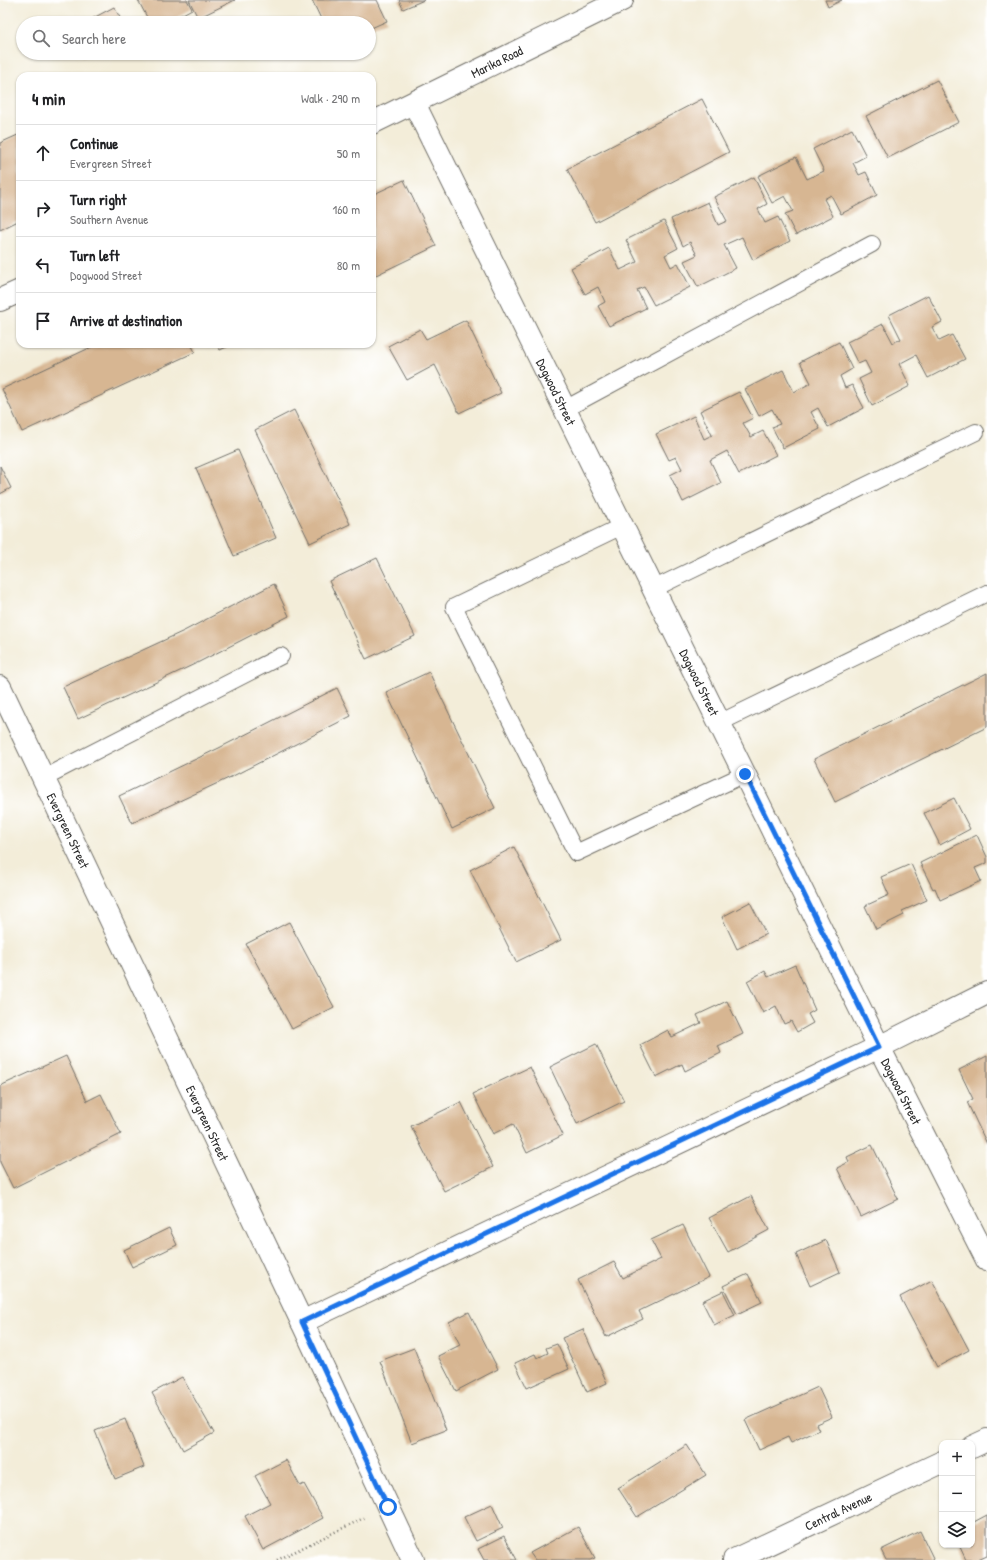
<!DOCTYPE html>
<meta charset="utf-8">
<style>
body{margin:0;font-family:"Patrick Hand",sans-serif;background:#f2f2f2;color:#202124}
.controls{position:absolute;right:12px;bottom:12px;display:grid;overflow:hidden;border-radius:8px;box-shadow:0 1px 3px #0004}
.controls button{width:36px;height:36px;display:grid;place-items:center;padding:0;border:0;border-bottom:1px solid #e0e0e0;background:#fff;color:#202124;font:20px sans-serif}
.stop{position:absolute;width:12px;height:12px;margin:-9px;border:3px solid #1a73e8;border-radius:50%;background:#fff}
.stop.end{background:#1a73e8;border-color:#fff;box-shadow:0 1px 4px #0008}
.list{margin:0;padding:0;list-style:none}
h2{display:flex;justify-content:space-between;align-items:center;height:52px;margin:0;padding:0 16px;font-size:17px}
h2 small{font-size:13px;font-weight:400;color:#757577}
.list li{display:grid;grid-template-columns:26px 1fr auto;gap:12px;align-items:center;box-sizing:border-box;height:56px;padding:0 16px;border-top:1px solid #e0e0e0}
.list b{display:block;font-size:15px;white-space:nowrap}
.list p{margin:0;font-size:13px;white-space:nowrap;color:#757577}
.list em{font-size:13px;font-style:normal;color:#757577}
.icon{flex:none;width:22px;height:22px;fill:none;stroke:currentColor;stroke-width:2;stroke-linecap:round;stroke-linejoin:round}
.map{position:relative;flex:none;width:987px;height:1560px;overflow:hidden}
.search{position:absolute;background:#fff;box-shadow:0 1px 3px #0004;left:16px;top:16px;width:360px;height:44px;display:flex;align-items:center;gap:10px;box-sizing:border-box;padding:0 14px;border-radius:22px;color:#757577;font-size:15px}
.panel{position:absolute;background:#fff;box-shadow:0 1px 3px #0004;left:16px;top:72px;width:360px;height:276px;border-radius:12px}
.map>svg:first-child{display:block}
</style>
<div class="map">
<svg width="987" height="1560" viewBox="0 0 987 1560">
<rect width="100%" height="100%" fill="#fff"/>
<filter id="ink" filterUnits="userSpaceOnUse"><feTurbulence type="fractalNoise" baseFrequency=".025" numOctaves="2"/><feDisplacementMap in="SourceGraphic" scale="8" xChannelSelector="R" yChannelSelector="G"/><feConvolveMatrix kernelMatrix="1 2 1 2 8 2 1 2 1" color-interpolation-filters="sRGB"/></filter>
<filter id="wash" filterUnits="userSpaceOnUse"><feTurbulence type="fractalNoise" baseFrequency=".012" numOctaves="4" result="noise"/><feDisplacementMap in="SourceGraphic" scale="16" xChannelSelector="R" yChannelSelector="G"/><feGaussianBlur stdDeviation="0.9" result="paint"/><feColorMatrix in="noise" values="0 0 0 0 0 0 0 0 0 0 0 0 0 0 0 0 0 1.4 0 .05"/><feComposite in="paint" operator="in"/></filter>
<g filter="url(#wash)">
<rect width="100%" height="100%" fill="#f3edd9"/>
<g id="blocks">
<g fill="#d7b692">
<path d="M138 0H187L192 9 166 23H150Z"/>
<path d="M189 0H235L198 18Z"/>
<path d="M312 0H377L387 21 369 29V23H323Z"/>
<path d="M399 0H424L403 9Z"/>
<path d="M825 0H842L828 7Z"/>
<path d="M114 7 123 23H84Z"/>
<path d="M81 53H92L84 57Z"/>
<path d="M937 80 959 122 888 158 866 116Z"/>
<path d="M702 99 729 152 595 222 567 169Z"/>
<path d="M852 129 866 156 853 163 859 175 866 172 877 195 841 214 831 195 824 199 833 216 796 235 785 214 793 211 785 196 772 203 758 176 796 157 807 179 824 171 813 149Z"/>
<path d="M20 134V220L0 230V143Z"/>
<path d="M754 177 767 204 758 209 765 223 778 217 790 241 753 260 742 237 724 245 736 268 698 287 684 261 697 255 690 242 683 246 671 219 708 202 718 225 727 221 714 197Z"/>
<path d="M404 180 436 246 372 277V195Z"/>
<path d="M664 221 678 248 665 255 671 267 678 263 690 287 654 305 644 287 637 290 646 308 609 326 598 306 605 302 598 287 585 294 571 268 609 248 620 270 637 262 626 240Z"/>
<path d="M928 295 942 322 932 327 939 341 952 335 965 359 928 378 916 355 899 364 910 386 872 406 859 379 871 373 865 361 858 364 847 342 883 324 893 343 901 339 889 315Z"/>
<path d="M466 320 501 393 459 413 435 365 407 380 388 346 420 329 426 339Z"/>
<path d="M839 342 852 369 840 376 845 388 852 385 864 408 828 427 818 408 811 412 820 429 783 448 772 427 780 424 772 409 759 416 745 389 783 370 794 392 811 383 800 362Z"/>
<path d="M98 344H191L195 352 22 432 2 389Z"/>
<path d="M216 344H233L220 350Z"/>
<path d="M739 392 753 418 743 423 751 437 763 431 776 455 739 474 727 451 710 460 721 483 683 502 670 475 682 469 676 457 669 460 656 434 694 416 704 439 712 435 700 411Z"/>
<path d="M294 410 350 524 310 543 255 430Z"/>
<path d="M238 450 276 538 234 556 196 468Z"/>
<path d="M0 466 11 488 0 494Z"/>
<path d="M377 558 415 636 366 659 329 581Z"/>
<path d="M274 584 289 616 199 662 78 719 63 687 184 631Z"/>
<path d="M429 672 495 808 452 829 386 692Z"/>
<path d="M987 673V727L835 802 814 759Z"/>
<path d="M337 688 351 716 233 776 132 823 119 796 219 748Z"/>
<path d="M954 798 970 829 940 845 924 813Z"/>
<path d="M977 835 987 857V863L975 868 981 881 940 900 935 888 933 889 920 863Z"/>
<path d="M514 847 561 940 516 962 470 870Z"/>
<path d="M911 864 927 900 902 911 904 915 876 929 865 906 889 895 881 877Z"/>
<path d="M750 902 766 934 737 949 722 917Z"/>
<path d="M289 922 334 1007 292 1029 246 944Z"/>
<path d="M795 965 815 1010 808 1014 813 1023 797 1032 791 1021 784 1024 776 1006 763 1013 747 981 765 971 768 977Z"/>
<path d="M727 1001 743 1034 718 1046 721 1053 685 1071 682 1064 656 1077 640 1045 668 1030 672 1037 701 1023 697 1015Z"/>
<path d="M596 1044 624 1101 577 1124 550 1067Z"/>
<path d="M66 1056 87 1101 101 1094 121 1134 13 1188 0 1162V1086Z"/>
<path d="M987 1056V1144L967 1102 973 1099 959 1070Z"/>
<path d="M530 1067 563 1135 527 1153 513 1124 493 1134 473 1094Z"/>
<path d="M461 1102 493 1167 444 1191 411 1126Z"/>
<path d="M872 1145 898 1199 861 1217 837 1168 849 1162 847 1157Z"/>
<path d="M751 1196 769 1230 728 1252 709 1218Z"/>
<path d="M683 1225 709 1277 639 1311 643 1319 606 1337 578 1280 614 1262 623 1278 661 1259 651 1240Z"/>
<path d="M169 1228 177 1245 132 1267 124 1250Z"/>
<path d="M826 1240 840 1272 810 1286 796 1254Z"/>
<path d="M748 1274 762 1302 737 1314 723 1286Z"/>
<path d="M932 1280 969 1350 937 1367 900 1297Z"/>
<path d="M723 1291 735 1315 714 1325 702 1301Z"/>
<path d="M469 1312 498 1369 456 1391 438 1356 460 1345 449 1322Z"/>
<path d="M583 1329 607 1383 587 1392 562 1338Z"/>
<path d="M557 1344 569 1369 527 1388 515 1363 535 1354 537 1358 548 1353 546 1348Z"/>
<path d="M414 1348 446 1430 412 1443 380 1361Z"/>
<path d="M182 1377 214 1433 183 1450 152 1393Z"/>
<path d="M818 1387 832 1417 816 1424 819 1430 791 1443 788 1437 759 1450 745 1420Z"/>
<path d="M125 1419 144 1467 115 1479 95 1431Z"/>
<path d="M687 1445 706 1475 637 1517 618 1488Z"/>
<path d="M286 1460 300 1486 304 1484 323 1518 263 1550 245 1516 270 1503 255 1476Z"/>
<path d="M492 1504 503 1528 476 1541 464 1517Z"/>
<path d="M987 1515V1556L978 1560H966L959 1545H972V1523Z"/>
<path d="M578 1527 595 1558 590 1560H535L530 1553Z"/>
<path d="M920 1531 934 1560H886L881 1550Z"/>
<path d="M504 1536 517 1560H484L478 1549Z"/>
</g>
</g>
</g>
<g filter="url(#ink)">
<use href="#blocks" fill-opacity="0" stroke="#716f68" stroke-width="1"/>
<g fill="none" stroke-linecap="round" stroke-linejoin="round">
<g stroke="#716f68" stroke-width="18">
<g id="service">
<path d="M565 409 872 244"/>
<path d="M622 526 454 607 576 853 745 774"/>
<path d="M653 589 976 432"/>
<path d="M719 723 987 593"/>
<path d="M43 778 281 656"/>
</g>
</g>
<g stroke="#716f68" stroke-width="24">
<g id="minor">
<path id="s1" d="M414 103 879 1047 987 1260"/>
<path id="s2" d="M372 123 622 0"/>
<path d="M0 300 20 291"/>
<path id="s3" d="M0 687 302 1322 413 1560"/>
<path d="M302 1322 879 1047 987 993"/>
<path d="M972 1447 987 1440"/>
<path id="s4" d="M734 1560 942 1462"/>
</g>
</g>
<path stroke="#716f68" stroke-width="2.5" stroke-dasharray="1 3" stroke-linecap="butt" d="M277 1560 366 1517"/>
<use href="#service" stroke="#fff" stroke-width="16"/>
<use href="#minor" stroke="#fff" stroke-width="22"/>
</g>
</g>
<g fill="none" stroke-linecap="round" stroke-linejoin="round" filter="url(#ink)">
<path stroke="#1a73e8" stroke-width="5" d="M388 1507 302 1322 879 1047 745 774"/>
</g>
<g text-anchor="middle" dominant-baseline="central" stroke-width="3.5" stroke-linejoin="round" paint-order="stroke">
<g font-size="13" fill="#2b2b2b" stroke="#fff">
<text stroke="none"><textPath href="#s2" startOffset="139">Marika Road</textPath></text>
<text stroke="none"><textPath href="#s1" startOffset="322">Dogwood Street</textPath></text>
<text stroke="none"><textPath href="#s1" startOffset="646">Dogwood Street</textPath></text>
<text stroke="none"><textPath href="#s3" startOffset="159">Evergreen Street</textPath></text>
<text stroke="none"><textPath href="#s1" startOffset="1102">Dogwood Street</textPath></text>
<text stroke="none"><textPath href="#s3" startOffset="483">Evergreen Street</textPath></text>
<text stroke="none"><textPath href="#s4" startOffset="115">Central Avenue</textPath></text>
</g>
</g>
</svg>
<div class="controls">
<button>+</button>
<button>−</button>
<button><svg class="icon" aria-label="layers" viewBox="0 0 24 24"><path d="M12 4l9 5-9 5-9-5zM3 14l9 5 9-5"/></svg></button>
</div>
<div class="stop" style="left:388px;top:1507px"></div>
<div class="stop end" style="left:745px;top:774px"></div>
<div class="search"><svg class="icon" aria-label="search" viewBox="0 0 24 24"><circle cx="10" cy="10" r="6"/><path d="M15 15l6 6"/></svg>Search here</div>
<section class="panel">
<h2>4 min<small>Walk · 290 m</small></h2>
<ul class="list">
<li><svg class="icon" aria-label="ahead" viewBox="0 0 24 24"><path d="M12 20V5M6 11l6-6 6 6"/></svg><div><b>Continue</b><p>Evergreen Street</p></div><em>50 m</em></li>
<li><svg class="icon" aria-label="right" viewBox="0 0 24 24"><path d="M7 20v-9h11M14 6l5 5-5 5"/></svg><div><b>Turn right</b><p>Southern Avenue</p></div><em>160 m</em></li>
<li><svg class="icon" aria-label="left" viewBox="0 0 24 24"><path d="M17 20v-9H6M10 6l-5 5 5 5"/></svg><div><b>Turn left</b><p>Dogwood Street</p></div><em>80 m</em></li>
<li><svg class="icon" aria-label="arrive" viewBox="0 0 24 24"><path d="M6 21V4h12l-3 4 3 4H6"/></svg><div><b>Arrive at destination</b></div></li>
</ul>
</section>
</div>
